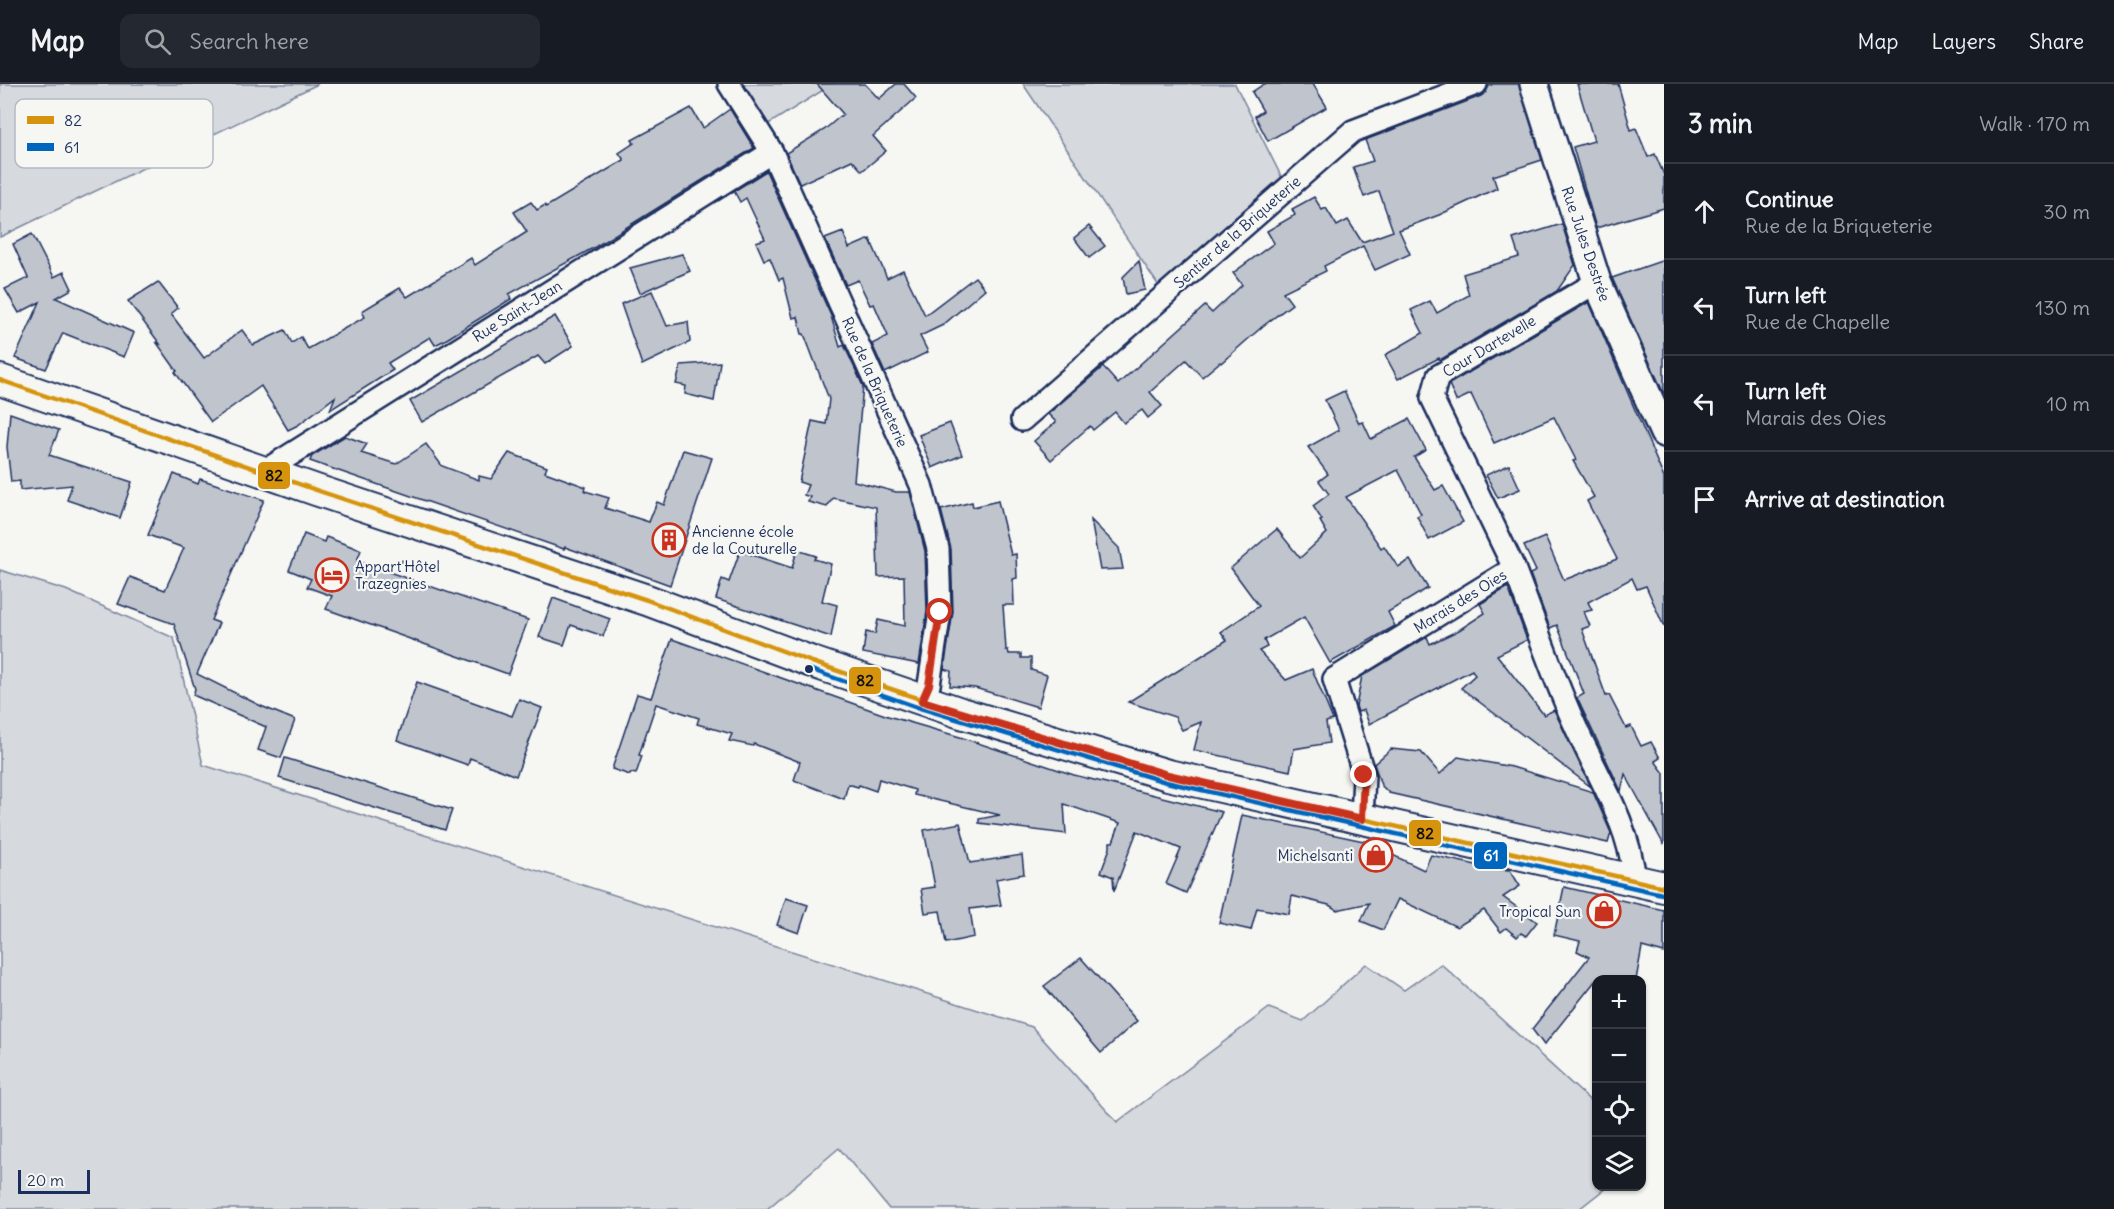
<!DOCTYPE html>
<meta charset="utf-8">
<style>
body{margin:0;font-family:Delius,sans-serif;background:#242831;color:#f1f3f6}
.controls{position:absolute;right:18px;bottom:18px;display:grid;overflow:hidden;border-radius:12px;box-shadow:0 2px 4px #0004}
.controls button{width:54px;height:54px;display:grid;place-items:center;padding:0;border:0;border-bottom:2px solid #363941;background:#171b24;color:#f1f3f6;font:30px sans-serif}
.scale{position:absolute;left:18px;bottom:15px;width:72px;box-sizing:border-box;padding-left:6px;border:3px solid #1b2f5e;border-top:0;font-size:16px;line-height:21px;white-space:nowrap;color:#1b2f5e;-webkit-text-stroke:4px #f6f6f2;paint-order:stroke}
.stop{position:absolute;width:18px;height:18px;margin:-14px;border:4px solid #c8321e;border-radius:50%;background:#fff}
.stop.end{background:#c8321e;border-color:#fff;box-shadow:0 2px 6px #0008}
.list{margin:0;padding:0;list-style:none}
h2{display:flex;justify-content:space-between;align-items:center;height:78px;margin:0;padding:0 24px;font-size:26px}
h2 small{font-size:20px;font-weight:400;color:#9ea1a6}
.list li{display:grid;grid-template-columns:39px 1fr auto;gap:18px;align-items:center;box-sizing:border-box;height:96px;padding:0 24px;border-top:2px solid #363941}
.list b{display:block;font-size:22px;white-space:nowrap}
.list p{margin:0;font-size:20px;white-space:nowrap;color:#9ea1a6}
.list em{font-size:20px;font-style:normal;color:#9ea1a6}
.icon{flex:none;width:33px;height:33px;fill:none;stroke:currentColor;stroke-width:2;stroke-linecap:round;stroke-linejoin:round}
.map{position:relative;flex:none;width:1664px;height:1125px;overflow:hidden}
header{display:flex;align-items:center;gap:36px;box-sizing:border-box;height:84px;padding:0 30px;background:#171b24;border-bottom:2px solid #363941}
header strong{font-size:28px}
nav{display:flex;gap:33px;margin-inline-start:auto;font-size:21px}
.search{width:420px;height:54px;background:#242831;display:flex;align-items:center;gap:15px;box-sizing:border-box;padding:0 21px;border-radius:12px;color:#9ea1a6;font-size:22px}
main{display:flex}
aside{flex:1;background:#171b24}
.map>svg:first-child{display:block}
</style>
<header>
<strong>Map</strong>
<div class="search"><svg class="icon" aria-label="search" viewBox="0 0 24 24"><circle cx="10" cy="10" r="6"/><path d="M15 15l6 6"/></svg>Search here</div>
<nav><a>Map</a><a>Layers</a><a>Share</a></nav>
</header>
<main>
<div class="map">
<svg width="1664" height="1125" viewBox="0 0 1664 1125">
<rect width="100%" height="100%" fill="#f6f6f2"/>
<filter id="ink" filterUnits="userSpaceOnUse"><feTurbulence type="fractalNoise" baseFrequency=".0167" numOctaves="2"/><feDisplacementMap in="SourceGraphic" scale="12" xChannelSelector="R" yChannelSelector="G"/><feConvolveMatrix kernelMatrix="1 2 1 2 8 2 1 2 1" color-interpolation-filters="sRGB"/></filter>
<g filter="url(#ink)">
<g fill="#d6d9dd" stroke="#78849e" stroke-width="1.5">
<path d="M0 0H318L0 153Z"/>
<path d="M729 0H833L759 46Z"/>
<path d="M1023 0H1235L1287 104 1165 211Z"/>
<path d="M0 486 66 506 174 554 203 681 1032 943 1117 1038 1269 924 1303 937 1366 880 1404 906 1441 880 1596 1022V1102L1607 1103 1579 1125H889L839 1064 767 1125H0Z"/>
</g>
<g fill="#c0c4cd" stroke="#1b2f5e" stroke-width="1.5">
<path d="M817 0H865L879 15 896 0H904L916 14 873 52 886 67 862 87 852 76 800 100 786 69 824 46 843 30Z"/>
<path d="M1264 0H1313L1327 23 1268 57 1255 32 1263 27 1252 8Z"/>
<path d="M1493 0H1519L1542 76 1493 92 1497 104 1439 131 1399 146 1410 170 1375 186 1363 162 1324 182 1326 187 1283 208 1292 220 1263 242 1221 279 1220 278 1202 293 1186 276 1150 308 1162 322 1148 334 1142 326 1124 339 1115 328 1093 346 1090 342 1051 376 1034 357 1056 338 1048 330 1103 283 1118 300 1205 222 1212 229 1242 201 1233 189 1274 159 1267 147 1295 131 1292 125 1314 113 1322 126 1326 124 1337 142 1348 136 1362 158 1393 147 1379 107 1364 113 1353 83 1373 77 1365 56 1481 12 1486 8 1489 2Z"/>
<path d="M1577 0H1618L1631 46 1636 44 1648 73 1655 70 1664 91V124L1596 144 1573 63 1594 57Z"/>
<path d="M691 24 703 44 730 25 754 64 595 163 509 210 511 215 445 256 435 261 430 253 388 279 393 286 330 326 335 313 298 341 288 346 261 302 211 338 175 288 177 287 157 259 160 260 128 217 158 198 178 224 171 230 204 274 242 246 253 261 285 246 292 259 301 253 308 265 365 233 362 227 400 204 407 213 471 174 475 181 527 148 514 128 531 118 537 126 545 121 546 123 624 76 619 69 634 59 632 56Z"/>
<path d="M766 87 831 232 840 263 844 261 863 302 854 397 896 408H910L925 467 927 527 919 580 863 569 866 548 875 550 878 536 905 542 904 492 878 493 876 423 833 414 827 423 808 418 810 413 804 411 808 401 799 398 812 337 826 340 829 315 804 250H802L798 233 793 234 783 194 779 196 770 174 764 176 756 158 765 155 746 114 740 118 734 107 718 117Z"/>
<path d="M1562 140 1575 181 1557 207 1440 276 1439 274 1398 295 1385 271 1423 249 1411 226 1430 217 1437 229 1469 211 1463 190 1519 173 1513 155Z"/>
<path d="M1089 142 1105 162 1089 174 1074 154Z"/>
<path d="M843 148 849 164 870 155 887 194 903 186 925 231 975 193 985 205 943 241 920 252 928 268 885 289 872 260 888 252 874 220 870 221 858 196 846 201 825 155Z"/>
<path d="M32 150 54 193 64 188 72 205 56 214 134 249 124 273 63 249 46 285 15 274 40 218 19 229 5 205 28 194 13 160Z"/>
<path d="M682 170 690 187 640 209 630 184Z"/>
<path d="M1664 176V310L1612 194Z"/>
<path d="M1139 177 1145 206 1126 210 1123 193Z"/>
<path d="M652 207 667 242 688 238 690 258 642 281 621 220Z"/>
<path d="M1589 218 1664 394V543L1646 502 1637 505 1632 494 1588 518 1592 526 1584 528 1590 542 1582 545 1606 612 1609 611 1626 644 1631 642 1641 662 1651 658 1660 674 1655 677 1664 689V761L1625 690 1621 707 1577 614 1584 610 1562 553 1557 541 1550 544 1530 490 1536 487 1524 462 1545 453 1564 496 1617 475 1587 417 1594 413 1573 377 1576 376 1554 333 1494 359 1471 310 1456 317 1449 300Z"/>
<path d="M555 232 573 262 545 280 538 272 422 338 410 317Z"/>
<path d="M720 278 714 317 685 310 686 302 676 300 681 281Z"/>
<path d="M1344 307 1359 339 1363 338 1371 355 1409 335 1426 366 1414 373 1435 406 1443 402 1463 438 1429 456 1417 432 1421 430 1398 386 1346 413 1381 464 1384 462 1398 483 1410 476 1428 504 1388 528 1395 542 1330 579 1304 533 1264 556 1267 563 1259 567 1286 596 1312 585 1333 636 1326 638 1329 659 1294 665 1290 687 1194 666 1201 638 1182 646 1175 633 1128 618 1227 556 1221 548 1259 522 1231 484 1266 454 1277 445 1300 474 1327 449 1320 437 1322 436 1313 422 1329 410 1319 397 1328 390 1308 363 1339 346 1325 316Z"/>
<path d="M10 329 59 346 49 371 132 398 120 434 67 416 72 401 20 406V397L11 398 7 363Z"/>
<path d="M950 339 962 371 932 384 919 351Z"/>
<path d="M345 352 367 360 361 369 396 380 426 360 442 382 479 396V392L491 395 509 369 547 383 545 388 586 403 585 407 609 414 605 424 649 438 657 418 664 421 683 366 712 374 670 501 565 463 564 465 310 377 312 372Z"/>
<path d="M1509 381 1520 405 1498 414 1486 391Z"/>
<path d="M174 390 198 400 200 395 264 416 211 536 219 539 197 590 261 622 295 636 281 674 258 666 266 643 193 611 195 605 174 540 118 520 130 493 165 506 184 464 148 451Z"/>
<path d="M998 417 1011 471 1016 470 1017 494 1013 495 1014 521H1003L1006 566H1008L1009 570H1021V574H1031V586L1047 591 1038 623 975 604 950 602 951 587 944 585 953 528 951 465 941 426 972 418 973 423Z"/>
<path d="M1091 436 1119 464 1123 485 1100 486Z"/>
<path d="M304 450 324 458 326 453 361 466 357 477 528 536 508 590 326 525 332 512 307 503 311 495 289 486Z"/>
<path d="M797 466 816 472 814 475 831 480 822 517 837 521 831 553 716 515 722 495 729 498 740 467 792 484Z"/>
<path d="M1508 503 1527 556 1497 571 1544 631 1554 626 1591 703 1461 604 1475 591 1472 586 1369 640 1364 626 1358 628 1356 622 1362 592 1427 553 1430 560 1459 546 1485 529 1480 520Z"/>
<path d="M553 514 610 535 603 552 571 541 564 561 539 553Z"/>
<path d="M672 555 888 632 960 653 1074 691 1222 728 1186 809 1166 800 1181 765 1137 747 1114 807 1113 793 1101 788 1110 764V758H1113L1120 739 1064 720 1066 750 979 739V735L1000 731 914 711 915 706 879 695 876 707 859 701 858 703 848 700 844 715 794 696 800 678 754 660 753 662 729 657 732 650 697 640 699 634 656 620 639 671 642 672 636 690 631 689 630 691 612 685 637 610 651 614Z"/>
<path d="M417 598 512 632 519 615 542 624 516 692 470 674 468 681 397 656Z"/>
<path d="M1391 665 1421 668 1440 690 1458 673 1512 683 1593 708 1611 749 1608 759 1389 709 1381 701 1374 680Z"/>
<path d="M285 674 452 726 445 746 279 694Z"/>
<path d="M1242 731 1387 762 1384 767 1424 786 1431 771 1494 785 1510 786 1520 802 1503 813 1537 838 1526 852 1521 849 1517 853 1506 844 1501 848 1484 826 1457 843 1398 815 1383 846 1361 837 1369 819 1337 826 1329 821 1292 812 1289 830 1257 824 1251 846 1219 839Z"/>
<path d="M960 739 970 779 1022 771 1024 790 996 795 1001 821 970 825 974 853 946 859 940 827 925 829 921 805 935 803 924 746Z"/>
<path d="M1564 803 1664 826V869L1642 863 1636 896H1596L1544 961 1532 945 1589 873 1577 867 1580 857 1554 851Z"/>
<path d="M786 814 808 821 799 849 777 841Z"/>
<path d="M1081 874 1137 937 1101 969 1044 902Z"/>
</g>
<g fill="none" stroke-linecap="round" stroke-linejoin="round">
<g stroke="#1b2f5e" stroke-width="26">
<g id="minor">
<path d="M729 0 772 68 921 401 938 465 940 528 929 601 922 617"/>
<path d="M1022 336 1353 47 1476 0"/>
<path d="M263 388 772 68"/>
<path d="M1514 484 1432 314 1438 292 1597 198"/>
<path d="M1362 735 1364 691 1334 595 1514 484C1534 535 1551 588 1574 639 1597 692 1628 736 1635 796"/>
</g>
</g>
<g stroke="#1b2f5e" stroke-width="32">
<path id="tertiary" d="M1534 0 1597 198 1664 349"/>
</g>
<g stroke="#1b2f5e" stroke-width="34">
<path id="secondary" d="M0 296 316 406 647 516 812 578 961 629 1168 691 1664 803"/>
</g>
<use href="#minor" stroke="#f6f6f2" stroke-width="21"/>
<use href="#tertiary" stroke="#f6f6f2" stroke-width="27"/>
<use href="#secondary" stroke="#f6f6f2" stroke-width="30"/>
<g stroke="#f6f6f2" stroke-width="9">
<path id="bus-1" d="M0 296 316 406 647 516 812 578 961 629 1168 691 1664 803"/>
</g>
<g stroke="#f6f6f2" stroke-width="9">
<path id="bus-2" d="M809 585 920 624 1166 698 1662 810"/>
</g>
<use href="#bus-1" stroke="#d6940e" stroke-width="4.5"/>
<use href="#bus-2" stroke="#0065bd" stroke-width="4.5"/>
</g>
</g>
<g fill="none" stroke-linecap="round" stroke-linejoin="round" filter="url(#ink)">
<path stroke="#c8321e" stroke-width="8" d="M940 528 929 601 922 617 1168 691 1362 735 1364 691"/>
</g>
<defs>
<g id="building-ring" transform="scale(1.725)"><circle r="9.5" fill="#f6f6f2" stroke="#c8321e" stroke-width="1.5"/><path d="M-4-6H4V6H1V3H-1V6H-4ZM-2.5-4.3h1.7v1.8h-1.7ZM.8-4.3h1.7v1.8H.8ZM-2.5-1h1.7V.8h-1.7ZM.8-1h1.7V.8H.8Z" fill="#c8321e"/></g>
<g id="hotel-ring" transform="scale(1.725)"><circle r="9.5" fill="#f6f6f2" stroke="#c8321e" stroke-width="1.5"/><path d="M-6-4.5h1.5V1H6V5H4.5V3h-9V5H-6ZM-4 0a1.8 1.8 0 1 1 3.6 0ZM.5 0V-2.5h3Q6-2.5 6 0Z" fill="#c8321e"/></g>
<g id="shop-ring" transform="scale(1.725)"><circle r="9.5" fill="#f6f6f2" stroke="#c8321e" stroke-width="1.5"/><path d="M-5-2.5h2.3a2.7 3.5 0 0 1 5.4 0H5L5.5 6h-11ZM-1.5-2.5h3a1.5 2.3 0 0 0-3 0Z" fill="#c8321e"/></g>
</defs>
<g fill-rule="evenodd">
<use href="#building-ring" x="669" y="456"/>
<use href="#hotel-ring" x="332" y="491"/>
<use href="#shop-ring" x="1376" y="771"/>
<use href="#shop-ring" x="1604" y="827"/>
</g>
<circle fill="#1b2f5e" stroke="#f6f6f2" stroke-width="2" cx="809" cy="585" r="5"/>
<g text-anchor="middle" dominant-baseline="central" stroke-width="4.5" stroke-linejoin="round" paint-order="stroke">
<g font-size="15" fill="#1b2f5e" stroke="#f6f6f2">
<text transform="translate(1237 148) rotate(-41)">Sentier de la Briqueterie</text>
<text transform="translate(1586 160) rotate(71)">Rue Jules Destrée</text>
<text transform="translate(517 227) rotate(-32)">Rue Saint-Jean</text>
<text transform="translate(1489 262) rotate(-31)">Cour Dartevelle</text>
<text transform="translate(875 298) rotate(66)">Rue de la Briqueterie</text>
<text transform="translate(1460 517) rotate(-32)">Marais des Oies</text>
</g>
<g font-size="15" fill="#1b2f5e" stroke="#f6f6f2" text-anchor="start">
<text x="692" y="447">Ancienne école<tspan x="692" dy="17">de la Couturelle</tspan></text>
<text x="355" y="482">Appart'Hôtel<tspan x="355" dy="17">Trazegnies</tspan></text>
<text x="1353" y="771" text-anchor="end">Michelsanti</text>
<text x="1581" y="827" text-anchor="end">Tropical Sun</text>
</g>
</g>
<rect x="15" y="15" width="198" height="69" rx="9" fill="#f6f6f2" stroke="#b4bac6" stroke-width="1.5"/>
<rect x="27" y="32" width="27" height="8" fill="#d6940e"/>
<rect x="27" y="59" width="27" height="8" fill="#0065bd"/>
<g font-size="16" fill="#1b2f5e">
<text x="64" y="42">82</text>
<text x="64" y="69">61</text>
</g>
<g stroke="#f6f6f2" stroke-width="2">
<rect x="257" y="377" width="34" height="29" rx="6" fill="#d6940e"/>
<rect x="848" y="582" width="34" height="29" rx="6" fill="#d6940e"/>
<rect x="1408" y="735" width="34" height="28" rx="6" fill="#d6940e"/>
<rect x="1473" y="757" width="35" height="29" rx="6" fill="#0065bd"/>
</g>
<g font-size="16" text-anchor="middle" font-weight="bold" fill="#fff">
<text x="1491" y="777">61</text>
</g>
<g font-size="16" text-anchor="middle" font-weight="bold" fill="#111">
<text x="274" y="397">82</text>
<text x="865" y="602">82</text>
<text x="1425" y="755">82</text>
</g>
</svg>
<div class="controls">
<button>+</button>
<button>−</button>
<button><svg class="icon" aria-label="locate" viewBox="0 0 24 24"><circle cx="12" cy="12" r="6"/><path d="M12 2v4M12 18v4M2 12h4M18 12h4"/></svg></button>
<button><svg class="icon" aria-label="layers" viewBox="0 0 24 24"><path d="M12 4l9 5-9 5-9-5zM3 14l9 5 9-5"/></svg></button>
</div>
<div class="scale">20 m</div>
<div class="stop" style="left:940px;top:528px"></div>
<div class="stop end" style="left:1364px;top:691px"></div>
</div>
<aside>
<h2>3 min<small>Walk · 170 m</small></h2>
<ul class="list">
<li><svg class="icon" aria-label="ahead" viewBox="0 0 24 24"><path d="M12 20V5M6 11l6-6 6 6"/></svg><div><b>Continue</b><p>Rue de la Briqueterie</p></div><em>30 m</em></li>
<li><svg class="icon" aria-label="left" viewBox="0 0 24 24"><path d="M17 20v-9H6M10 6l-5 5 5 5"/></svg><div><b>Turn left</b><p>Rue de Chapelle</p></div><em>130 m</em></li>
<li><svg class="icon" aria-label="left" viewBox="0 0 24 24"><path d="M17 20v-9H6M10 6l-5 5 5 5"/></svg><div><b>Turn left</b><p>Marais des Oies</p></div><em>10 m</em></li>
<li><svg class="icon" aria-label="arrive" viewBox="0 0 24 24"><path d="M6 21V4h12l-3 4 3 4H6"/></svg><div><b>Arrive at destination</b></div></li>
</ul>
</aside>
</main>
